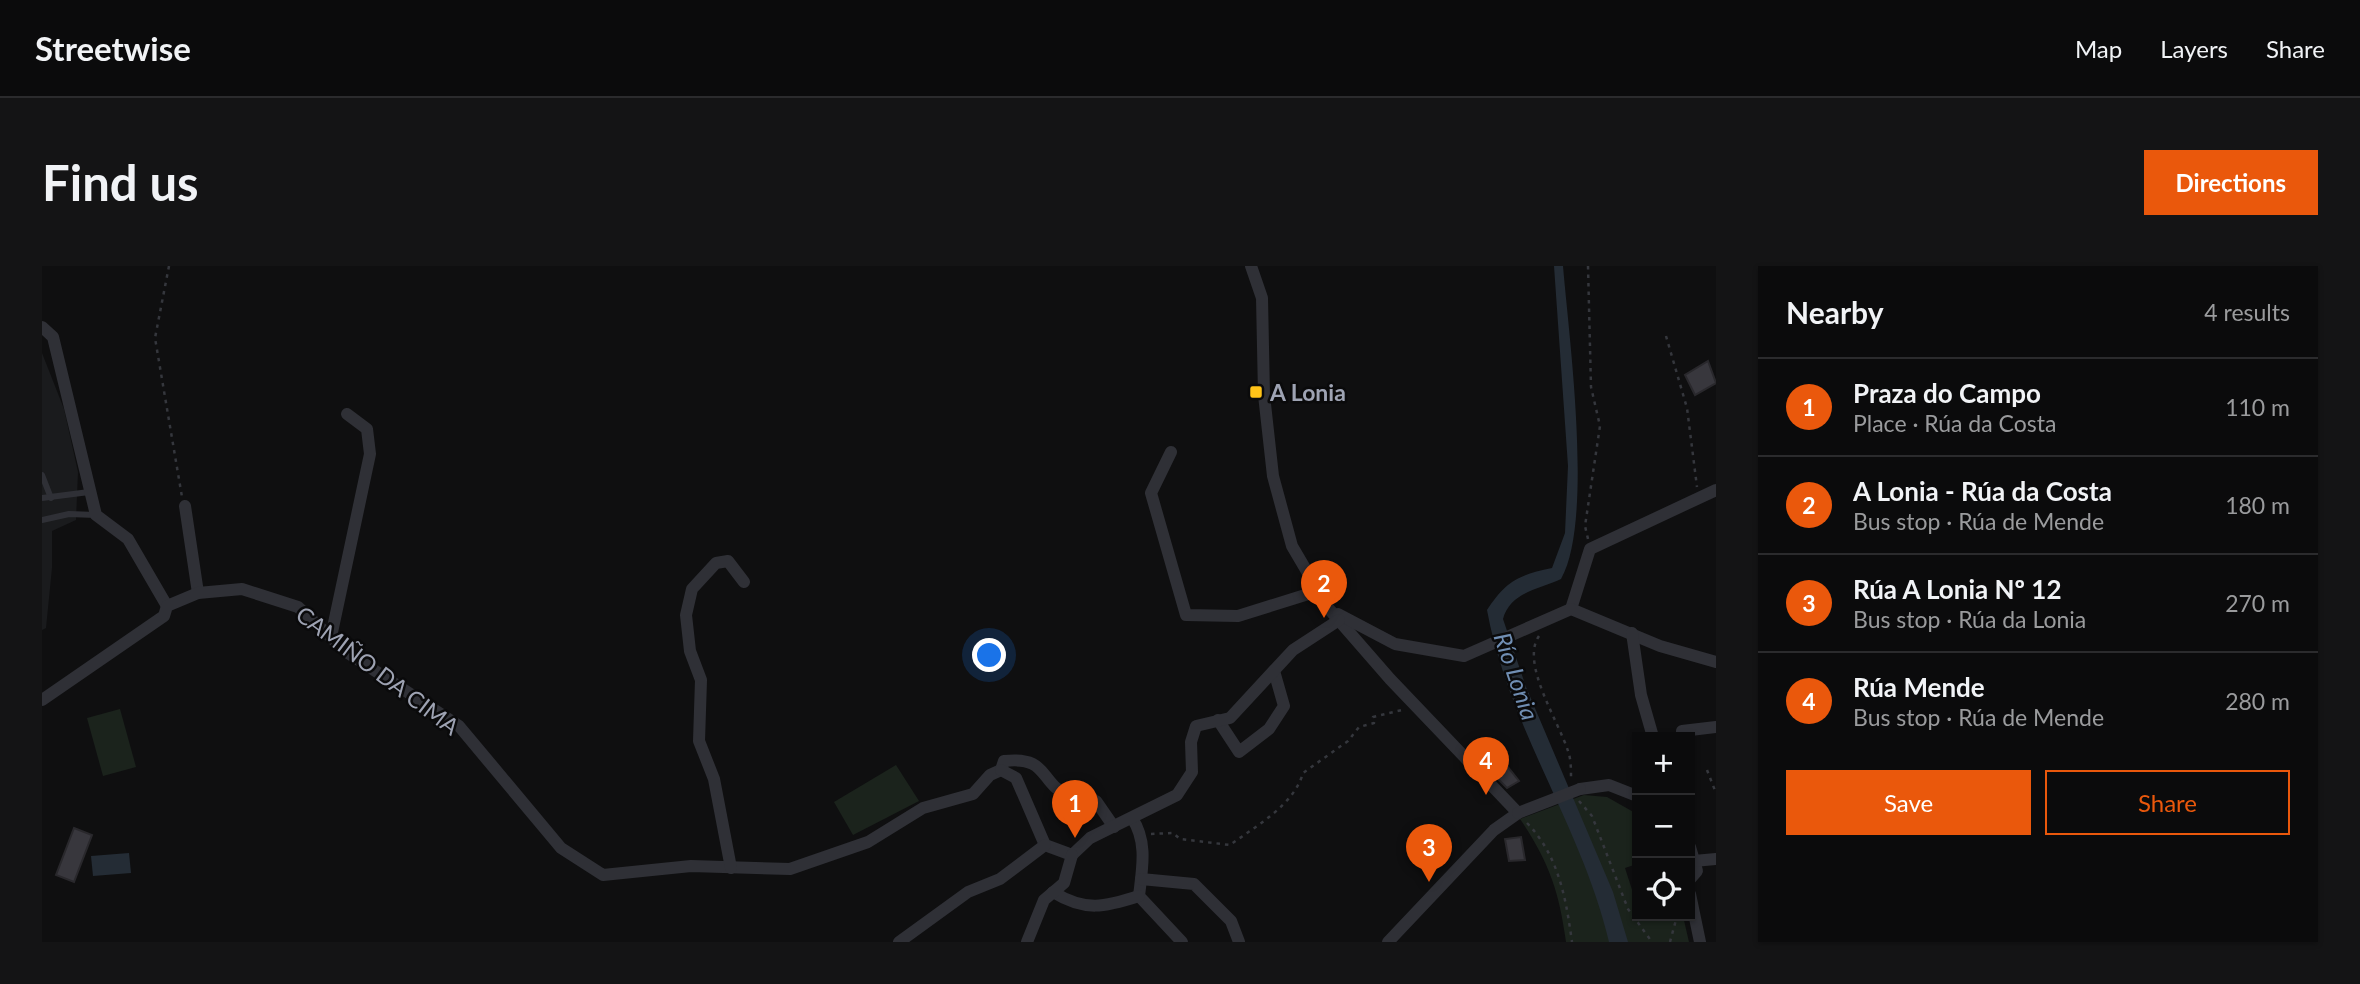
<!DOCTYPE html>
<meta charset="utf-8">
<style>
body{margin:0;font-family:Lato,sans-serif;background:#141415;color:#f1f3f6}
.controls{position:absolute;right:21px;bottom:21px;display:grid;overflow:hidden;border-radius:0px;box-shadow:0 2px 5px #0004}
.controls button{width:63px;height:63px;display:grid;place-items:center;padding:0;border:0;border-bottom:2px solid #2b2b2d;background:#0b0b0c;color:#f1f3f6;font:35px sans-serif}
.you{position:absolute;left:948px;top:390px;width:24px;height:24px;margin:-18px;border:5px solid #fff;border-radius:50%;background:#1a73e8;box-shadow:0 0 0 10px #1a73e833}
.badge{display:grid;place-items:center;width:46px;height:46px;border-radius:50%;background:#ea580c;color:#fff;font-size:23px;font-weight:700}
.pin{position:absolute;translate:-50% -58px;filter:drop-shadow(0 2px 4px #0008)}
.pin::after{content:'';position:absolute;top:37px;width:24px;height:21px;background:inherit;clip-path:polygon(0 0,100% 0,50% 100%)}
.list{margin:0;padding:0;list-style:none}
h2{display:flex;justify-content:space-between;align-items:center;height:91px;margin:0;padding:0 28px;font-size:30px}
h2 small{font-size:23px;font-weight:400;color:#9a9b9d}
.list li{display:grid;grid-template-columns:46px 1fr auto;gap:21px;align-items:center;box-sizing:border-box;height:98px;padding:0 28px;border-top:2px solid #2b2b2d}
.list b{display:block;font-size:26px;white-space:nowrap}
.list p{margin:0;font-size:23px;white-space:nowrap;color:#9a9b9d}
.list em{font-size:23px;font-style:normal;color:#9a9b9d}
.actions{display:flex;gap:14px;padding:21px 28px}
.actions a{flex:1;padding:16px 0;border:2px solid #ea580c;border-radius:0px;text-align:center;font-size:24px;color:#ea580c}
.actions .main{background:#ea580c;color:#fff}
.icon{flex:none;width:38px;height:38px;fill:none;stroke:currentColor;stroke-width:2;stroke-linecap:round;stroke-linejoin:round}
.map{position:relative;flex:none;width:1674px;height:676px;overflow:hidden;border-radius:0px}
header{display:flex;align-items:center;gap:42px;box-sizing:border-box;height:98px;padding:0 35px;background:#0b0b0c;border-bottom:2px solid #2b2b2d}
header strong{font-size:33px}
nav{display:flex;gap:38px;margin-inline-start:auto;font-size:24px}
.intro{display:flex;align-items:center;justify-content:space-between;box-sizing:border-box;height:168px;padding:0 42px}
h1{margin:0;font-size:49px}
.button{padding:18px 32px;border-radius:0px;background:#ea580c;color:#fff;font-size:24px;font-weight:700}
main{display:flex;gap:42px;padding:0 42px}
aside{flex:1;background:#0b0b0c;border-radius:0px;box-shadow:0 2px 5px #0004}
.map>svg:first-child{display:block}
</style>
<header>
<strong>Streetwise</strong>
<nav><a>Map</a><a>Layers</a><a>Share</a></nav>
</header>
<div class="intro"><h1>Find us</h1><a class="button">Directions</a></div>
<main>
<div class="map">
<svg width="1674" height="676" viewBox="0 0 1674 676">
<rect width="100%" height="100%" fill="#0f0f10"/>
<path fill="#1a1b1d" d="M0 87 22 143 36 206 34 254 10 265V302L4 362 0 364Z"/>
<g fill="#1b231c">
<path d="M78 443 94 501 61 510 45 452Z"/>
<path d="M854 499 877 535 811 569 792 536Z"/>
<path d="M1542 529 1565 531 1595 548V598L1583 602 1595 639V650H1641L1647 676H1524C1517 625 1507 596 1478 553Z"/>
</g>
<g fill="#242c35">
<path d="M1512 0H1521C1527 72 1552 255 1519 313 1498 323 1468 326 1461 353L1484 421 1571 626 1586 676H1567C1540 561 1466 460 1445 344 1464 315 1476 309 1510 302L1523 267 1526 200Z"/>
<path d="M87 587 89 607 51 610 49 590Z"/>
</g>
<g fill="#38373d" stroke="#29282c" stroke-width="2">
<path d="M1666 95 1674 117 1653 129 1643 109Z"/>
<path d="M1457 499 1462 504 1465 500 1477 515 1465 522 1450 507Z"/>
<path d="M32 562 50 569 32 616 14 609Z"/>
<path d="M1479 571 1483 594 1467 595 1463 573Z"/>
</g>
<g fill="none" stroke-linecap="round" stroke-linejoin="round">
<g stroke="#35373d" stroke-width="2.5" stroke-dasharray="3.5 5" stroke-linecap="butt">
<path d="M127 0 113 72 140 231"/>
<path d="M1546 0 1549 121 1558 160 1543 260 1546 273"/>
<path d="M1624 70 1645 142 1655 221"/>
<path d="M1497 370C1478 397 1517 456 1526 485 1529 493 1529 503 1529 512"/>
<path d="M1665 504 1674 527"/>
<path d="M1537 535 1550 550 1586 643 1610 676"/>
<path d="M1485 557C1517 590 1524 633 1530 676"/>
<path d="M1109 568 1131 567 1138 573 1188 579C1214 560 1252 539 1261 507L1306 475 1317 461 1332 457 1331 451 1360 444"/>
<path d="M1628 676 1635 650"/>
</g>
<g stroke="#2f3036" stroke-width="6">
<path d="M0 209 9 232"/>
<path d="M0 232 47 226"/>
<path d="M0 254 27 248 54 249"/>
</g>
<g stroke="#2f3036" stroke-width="12">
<path d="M1209 0 1220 32 1222 129 1231 210 1250 280 1287 343 1348 413 1476 547 1452 564 1346 676"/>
<path d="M0 61 11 71 54 249 86 273 125 340"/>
<path d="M1129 186 1109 227 1144 349 1196 350 1276 325"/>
<path d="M143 240 156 327"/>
<path d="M1529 343 1548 283 1674 224"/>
<path d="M1296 348 1353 378 1422 390 1529 343 1618 380 1674 396"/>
<path d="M1590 367 1599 429 1611 471"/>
<path d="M289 371 328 188 325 163 305 148"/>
<path d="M0 434 122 350 125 340 156 327 200 323 256 341 306 387 417 460 519 582 561 609 649 600 748 603 826 576 881 542 931 528 948 509 959 504"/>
<path d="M1176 454 1197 486 1227 463 1242 440 1232 405"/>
<path d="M1640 465 1674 461"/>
<path d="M959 504 962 495C1007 490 996 515 1026 530 1034 533 1046 533 1054 535L1072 561"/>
<path d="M959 504 974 512 1003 579 1030 589"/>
<path d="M1538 523 1567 519 1595 530"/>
<path d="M1090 552C1106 576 1100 603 1097 630L1140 676"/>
<path d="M1648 581 1655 605 1648 613"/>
<path d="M1030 589 1048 572 1135 529 1150 506 1149 476 1154 460 1188 452 1251 384 1297 354"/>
<path d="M1652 595 1674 593"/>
<path d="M689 602 672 513 657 475 659 414 648 385 644 349 650 323 674 297 686 295 702 316"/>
<path d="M1099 613 1152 618 1189 655 1197 676"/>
<path d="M1011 626C1043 646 1063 641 1097 630"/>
<path d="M1648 628 1658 676"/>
<path d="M857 676 926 626 958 613 1003 579"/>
<path d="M985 676 1002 634 1022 617 1030 589"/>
</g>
<path stroke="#2f3036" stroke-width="12" d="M1476 547 1538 523"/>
</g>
<rect fill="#ffc318" stroke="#0a0a0b" stroke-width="2.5" x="1207" y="119" width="14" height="14" rx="3.5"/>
<g text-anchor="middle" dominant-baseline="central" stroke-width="5" stroke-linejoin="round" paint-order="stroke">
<g font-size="23" font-weight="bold" fill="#9ea3b3" stroke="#0a0a0b" text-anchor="start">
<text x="1228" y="126">A Lonia</text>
</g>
<g font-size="23" fill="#9ea3b3" stroke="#0a0a0b">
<text transform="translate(336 404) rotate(37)">CAMIÑO DA CIMA</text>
</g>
<g font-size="24" font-style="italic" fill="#708eb3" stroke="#0a0a0b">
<text transform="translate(1475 410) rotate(71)">Río Lonia</text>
</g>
</g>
</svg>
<div class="controls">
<button>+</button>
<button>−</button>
<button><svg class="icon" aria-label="locate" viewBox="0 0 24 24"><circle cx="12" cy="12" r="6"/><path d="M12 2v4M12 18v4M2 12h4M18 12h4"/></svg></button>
</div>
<div class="you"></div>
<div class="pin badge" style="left:1033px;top:572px">1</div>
<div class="pin badge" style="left:1282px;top:352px">2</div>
<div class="pin badge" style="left:1387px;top:616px">3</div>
<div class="pin badge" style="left:1444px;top:529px">4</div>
</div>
<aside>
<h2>Nearby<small>4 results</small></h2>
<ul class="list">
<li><span class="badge">1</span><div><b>Praza do Campo</b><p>Place · Rúa da Costa</p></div><em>110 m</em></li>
<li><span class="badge">2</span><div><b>A Lonia - Rúa da Costa</b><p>Bus stop · Rúa de Mende</p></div><em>180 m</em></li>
<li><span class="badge">3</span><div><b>Rúa A Lonia Nº 12</b><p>Bus stop · Rúa da Lonia</p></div><em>270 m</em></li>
<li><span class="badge">4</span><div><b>Rúa Mende</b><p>Bus stop · Rúa de Mende</p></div><em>280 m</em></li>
</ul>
<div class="actions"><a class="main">Save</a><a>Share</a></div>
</aside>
</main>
